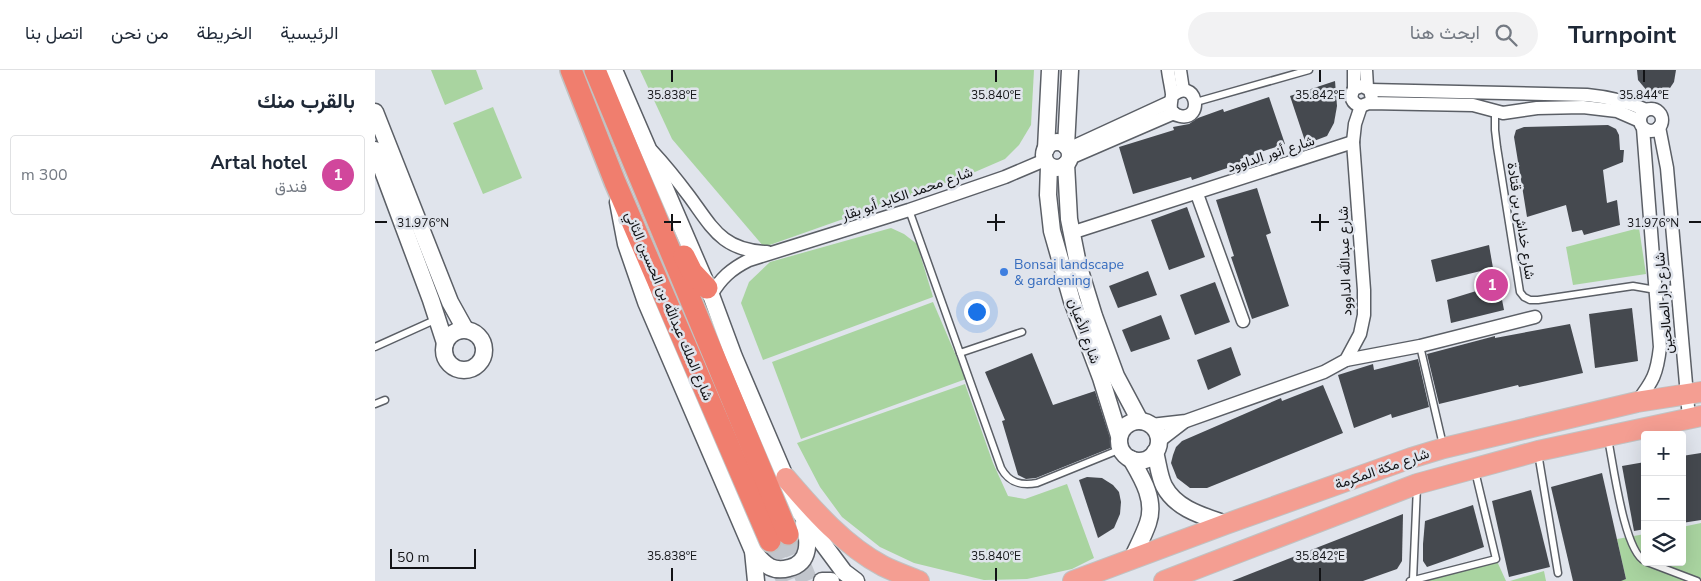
<!DOCTYPE html>
<html lang="ar">
<meta charset="utf-8">
<style>
body{margin:0;font-family:"Nunito Sans",Vazirmatn,sans-serif;background:#f2f2f3;color:#1f2937;direction:rtl}
.controls{position:absolute;right:15px;bottom:15px;display:grid;overflow:hidden;border-radius:5px;box-shadow:0 5px 20px #0002}
.controls button{width:45px;height:45px;display:grid;place-items:center;padding:0;border:0;border-bottom:1px solid #e0e1e3;background:#fff;color:#1f2937;font:25px sans-serif}
.scale{position:absolute;left:15px;bottom:12px;width:86px;box-sizing:border-box;padding-left:5px;border:2px solid #121316;border-top:0;font-size:14px;line-height:18px;white-space:nowrap;color:#121316;-webkit-text-stroke:4px #e0e4ec;paint-order:stroke}
.you{position:absolute;left:601px;top:241px;width:18px;height:18px;margin:-12px;border:4px solid #fff;border-radius:50%;background:#1a73e8;box-shadow:0 0 0 8px #1a73e833}
.badge{display:grid;place-items:center;width:32px;height:32px;border-radius:50%;background:#6c5bd5;color:#fff;font-size:16px;font-weight:700}
.pin{position:absolute;translate:-50% -50%;border:2px solid #fff;box-shadow:0 1px 5px #0006}
.list{margin:0;padding:0;list-style:none}
h2{display:flex;justify-content:space-between;align-items:center;height:65px;margin:0;padding:0 20px;font-size:21px}
h2 small{font-size:16px;font-weight:400;color:#747a83}
.list li{display:grid;grid-template-columns:32px 1fr auto;gap:15px;align-items:center;box-sizing:border-box;height:80px;margin:0 10px 10px;padding:0 10px;border:1px solid #e0e1e3;border-radius:5px}
.list b{display:block;font-size:19px;white-space:nowrap}
.list p{margin:0;font-size:16px;white-space:nowrap;color:#747a83}
.list em{font-size:16px;font-style:normal;color:#747a83}
.icon{flex:none;width:28px;height:28px;fill:none;stroke:currentColor;stroke-width:2;stroke-linecap:round;stroke-linejoin:round}
.map{position:relative;flex:none;width:1326px;height:511px;overflow:hidden;direction:ltr}
header{display:flex;align-items:center;gap:30px;box-sizing:border-box;height:70px;padding:0 25px;background:#fff;border-bottom:1px solid #e0e1e3}
header strong{font-size:24px}
nav{display:flex;gap:28px;margin-inline-start:auto;font-size:18px}
.search{width:350px;height:45px;background:#f2f2f3;display:flex;align-items:center;gap:12px;box-sizing:border-box;padding:0 18px;border-radius:28px;color:#747a83;font-size:19px}
main{display:flex}
aside{flex:1;background:#fff}
.map>svg:first-child{display:block}
</style>
<header>
<strong>Turnpoint</strong>
<div class="search"><svg class="icon" aria-label="search" viewBox="0 0 24 24"><circle cx="10" cy="10" r="6"/><path d="M15 15l6 6"/></svg>ابحث هنا</div>
<nav><a>الرئيسية</a><a>الخريطة</a><a>من نحن</a><a>اتصل بنا</a></nav>
</header>
<main>
<div class="map">
<svg width="1326" height="511" viewBox="0 0 1326 511">
<rect width="100%" height="100%" fill="#e0e4ec"/>
<g fill="#a9d4a0">
<path d="M56 0H101L108 19 70 35Z"/>
<path d="M265 0H659L656 55 644 75 630 89 593 105 389 177 297 69Z"/>
<path d="M118 37 147 108 108 124 78 53Z"/>
<path d="M516 158 529 164 542 174 558 227 388 290 366 233 374 212 395 192Z"/>
<path d="M1264 158 1271 204 1198 215 1191 177Z"/>
<path d="M558 232 591 309 426 369 397 292Z"/>
<path d="M590 314 618 393 633 426 650 429 692 414 719 488 697 499 652 509 609 510 539 493 505 477 467 447 445 417 422 373Z"/>
<path d="M1326 453V511H1242L1251 509 1242 469 1270 464V492H1307V457Z"/>
<path d="M1121 489 1131 511H1035Z"/>
<path d="M1169 501 1171 511H1135Z"/>
</g>
<g fill="#45494f">
<path d="M1262 0H1301L1299 12 1291 24 1273 22 1263 10Z"/>
<path d="M960 11 962 36 959 53 952 66 931 74 915 26Z"/>
<path d="M894 27 910 74 865 89 867 93 817 110 816 107 758 124 744 77 799 60 798 57 814 54 823 48 848 39 849 42Z"/>
<path d="M1233 55 1241 59 1244 65 1245 80H1249L1248 92 1228 100 1232 133 1242 130 1245 155 1209 165 1207 160 1197 162 1191 135 1152 147 1139 67 1141 60 1149 57Z"/>
<path d="M882 118 896 163 891 165 914 236 877 249 856 187 859 186 841 130Z"/>
<path d="M812 137 830 187 794 200 776 150Z"/>
<path d="M1114 175 1118 198 1061 212 1056 190Z"/>
<path d="M773 201 782 225 743 238 734 216Z"/>
<path d="M840 212 855 252 820 265 805 225Z"/>
<path d="M1124 214 1129 240 1076 253 1072 230Z"/>
<path d="M1257 238 1263 291 1220 298 1214 244Z"/>
<path d="M786 245 795 269 756 282 747 260Z"/>
<path d="M1195 254 1208 303 1144 317 1143 315 1064 334 1052 284 1120 266V268Z"/>
<path d="M856 277 866 305 833 320 822 290Z"/>
<path d="M657 283 678 335 720 321 738 377 661 408 651 409 643 405 627 351 630 350 610 302Z"/>
<path d="M1043 289 1054 337 1017 348 1016 344 979 358 963 305 998 294 999 300Z"/>
<path d="M948 315 968 363 832 418H815L802 408 796 393 798 385 801 377 807 371 906 328 907 331Z"/>
<path d="M1326 383V450L1307 453V386Z"/>
<path d="M1270 392V459L1259 461 1247 396Z"/>
<path d="M1227 403 1251 509 1246 511H1198L1176 417Z"/>
<path d="M712 407 727 408 738 415 744 422 746 432 745 444 739 458 723 468 704 410Z"/>
<path d="M1156 420 1175 497 1134 507 1117 431Z"/>
<path d="M1098 435 1109 477 1052 497 1048 491V474L1050 451Z"/>
<path d="M1028 444 1027 491 1022 499 988 511H857Z"/>
</g>
<g fill="none" stroke-linecap="round" stroke-linejoin="round">
<g stroke="#c1c5cc" stroke-width="21" stroke-dasharray="21 11" stroke-linecap="butt">
<path d="M413 464 432 511"/>
<path d="M395 471 412 511"/>
</g>
<g stroke="#5b5f66" stroke-width="9">
<g id="service">
<path d="M821 32 934 0"/>
<path d="M1120 42V60L1122 77 1145 222 1149 227 1155 230H1163L1258 216 1281 220 1303 218"/>
<path d="M534 140 585 283 647 262"/>
<path d="M1045 276 1068 375"/>
<path d="M0 277 62 249"/>
<path d="M585 283 626 398C634 413 646 416 662 413L746 379"/>
<path d="M0 334 10 330"/>
<path d="M1233 369C1238 392 1249 482 1270 491"/>
<path d="M1163 383 1183 503"/>
<path d="M1272 492 1322 511"/>
<path d="M1038 510 1042 416"/>
<path d="M1035 511 1121 489 1100 401"/>
</g>
</g>
<g stroke="#5b5f66" stroke-width="15">
<g id="minor">
<path d="M793 0C794 8 796 16 797 24 797 32 791 43 805 46 830 51 821 5 797 26"/>
<path d="M805 0 808 20"/>
<path d="M979 0V19"/>
<path d="M991 0 992 17"/>
<path d="M995 20 1212 25C1233 27 1252 31 1271 40"/>
<path d="M994 33 997 29 995 20 987 16 979 19C974 27 977 34 986 36L994 33 1098 35 1128 43 1162 38 1208 37 1242 41 1265 51"/>
<circle cx="1276" cy="50" r="11"/>
<path d="M1284 57 1292 98 1314 348"/>
<path d="M693 79 795 32"/>
<path d="M277 81C290 95 302 110 314 126 337 157 347 181 392 182"/>
<path d="M695 88 799 43"/>
<path d="M822 124 868 251"/>
<path d="M696 163 978 72"/>
<path d="M336 225C346 208 356 199 374 190L534 140 630 107 670 90"/>
<path d="M971 290 1045 276 1160 247"/>
<path d="M1262 332C1278 311 1282 304 1285 277L1268 58"/>
<path d="M776 355 811 351 949 302 971 290 985 264 989 245V220L978 72 980 54 986 36"/>
<path d="M783 372 809 352"/>
</g>
</g>
<g stroke="#5b5f66" stroke-width="19">
<g id="tertiary">
<path d="M239 0 336 225 359 287 426 444 469 502 481 511"/>
<path d="M0 42 75 232 90 259"/>
<circle cx="682" cy="85" r="13"/>
<path d="M691 76 695 0"/>
<path d="M671 79 675 0"/>
<path d="M0 80 56 230 70 273"/>
<path d="M691 94 694 149 703 194 719 246 741 306 765 351"/>
<path d="M674 96 673 125 677 161 697 231 726 308 744 366"/>
<path d="M243 132 251 174 271 232 378 481 381 511"/>
<circle cx="89" cy="280" r="20"/>
<circle cx="764" cy="371" r="20"/>
<path d="M780 382C783 393 784 406 789 416 801 439 828 446 851 454"/>
<path d="M756 389C767 408 781 430 773 453 769 465 762 478 757 489"/>
<path d="M378 481C383 487 388 493 395 497 401 500 407 500 414 498 436 493 434 470 429 453"/>
<path d="M447 511H456"/>
</g>
</g>
<g stroke="#c1c2c2" stroke-width="22">
<g id="primary">
<path d="M411 408C439 441 470 476 508 496 520 502 532 506 544 511"/>
<path d="M698 511 851 454 1036 388 1069 378 1262 332 1326 322"/>
<path d="M789 511 1042 414 1163 381 1326 346"/>
</g>
</g>
<g stroke="#c1c2c2" stroke-width="24">
<g id="trunk">
<path d="M196 0 240 112 395 471"/>
<path d="M220 0 413 464"/>
<path d="M309 186 317 202 332 218"/>
</g>
</g>
<use href="#service" stroke="#fff" stroke-width="6"/>
<use href="#minor" stroke="#fff" stroke-width="12"/>
<use href="#tertiary" stroke="#fff" stroke-width="16"/>
<use href="#primary" stroke="#f49e92" stroke-width="20"/>
<use href="#trunk" stroke="#f07e6e" stroke-width="21"/>
</g>
<path fill="none" stroke="#121316" stroke-width="2" d="M297 0V12M621 0V12M945 0V12M1269 0V12M297 144V161M621 144V161M945 144V161M0 152H12M289 152H306M612 152H630M936 152H954M1314 152H1326M297 498V511M621 498V511M945 498V511"/>
<circle fill="#3f7fe0" stroke="#e0e4ec" stroke-width="2" cx="629" cy="202" r="5"/>
<g text-anchor="middle" dominant-baseline="central" stroke-width="5" stroke-linejoin="round" paint-order="stroke">
<g font-size="14" fill="#121316" stroke="#e0e4ec">
<text transform="translate(896 84) rotate(-18)">شارع أنور الداوود</text>
<text transform="translate(532 124) rotate(-19)">شارع محمد الكايد أبو بقار</text>
<text transform="translate(1146 151) rotate(81)">شارع خداش بن قتادة</text>
<text transform="translate(970 191) rotate(-92)">شارع عبدالله الداوود</text>
<text transform="translate(1289 233) rotate(-95)">شارع دار الصالحين</text>
<text transform="translate(294 236) rotate(67)">شارع الملك عبدالله بن الحسين الثاني</text>
<text transform="translate(709 261) rotate(70)">شارع الأعيان</text>
<text transform="translate(1007 399) rotate(-19)">شارع مكة المكرمة</text>
</g>
<g font-size="14" fill="#366cbe" stroke="#e0e4ec" text-anchor="start">
<text x="639" y="194">Bonsai landscape<tspan x="639" dy="16">&amp; gardening</tspan></text>
</g>
</g>
<g font-size="12" text-anchor="middle" fill="#121316" stroke="#e0e4ec" stroke-width="5" stroke-linejoin="round" paint-order="stroke">
<text x="297" y="29">35.838°E</text>
<text x="621" y="29">35.840°E</text>
<text x="945" y="29">35.842°E</text>
<text x="1269" y="29">35.844°E</text>
<text x="48" y="157">31.976°N</text>
<text x="1278" y="157">31.976°N</text>
<text x="297" y="490">35.838°E</text>
<text x="621" y="490">35.840°E</text>
<text x="945" y="490">35.842°E</text>
</g>
</svg>
<div class="controls">
<button>+</button>
<button>−</button>
<button><svg class="icon" aria-label="layers" viewBox="0 0 24 24"><path d="M12 4l9 5-9 5-9-5zM3 14l9 5 9-5"/></svg></button>
</div>
<div class="scale">50 m</div>
<div class="you"></div>
<div class="pin badge" style="left:1117px;top:215px;background:#d1479c">1</div>
</div>
<aside>
<h2>بالقرب منك<small></small></h2>
<ul class="list">
<li><span class="badge" style="background:#d1479c">1</span><div><b>Artal hotel</b><p>فندق</p></div><em>300 m</em></li>
</ul>
</aside>
</main>
